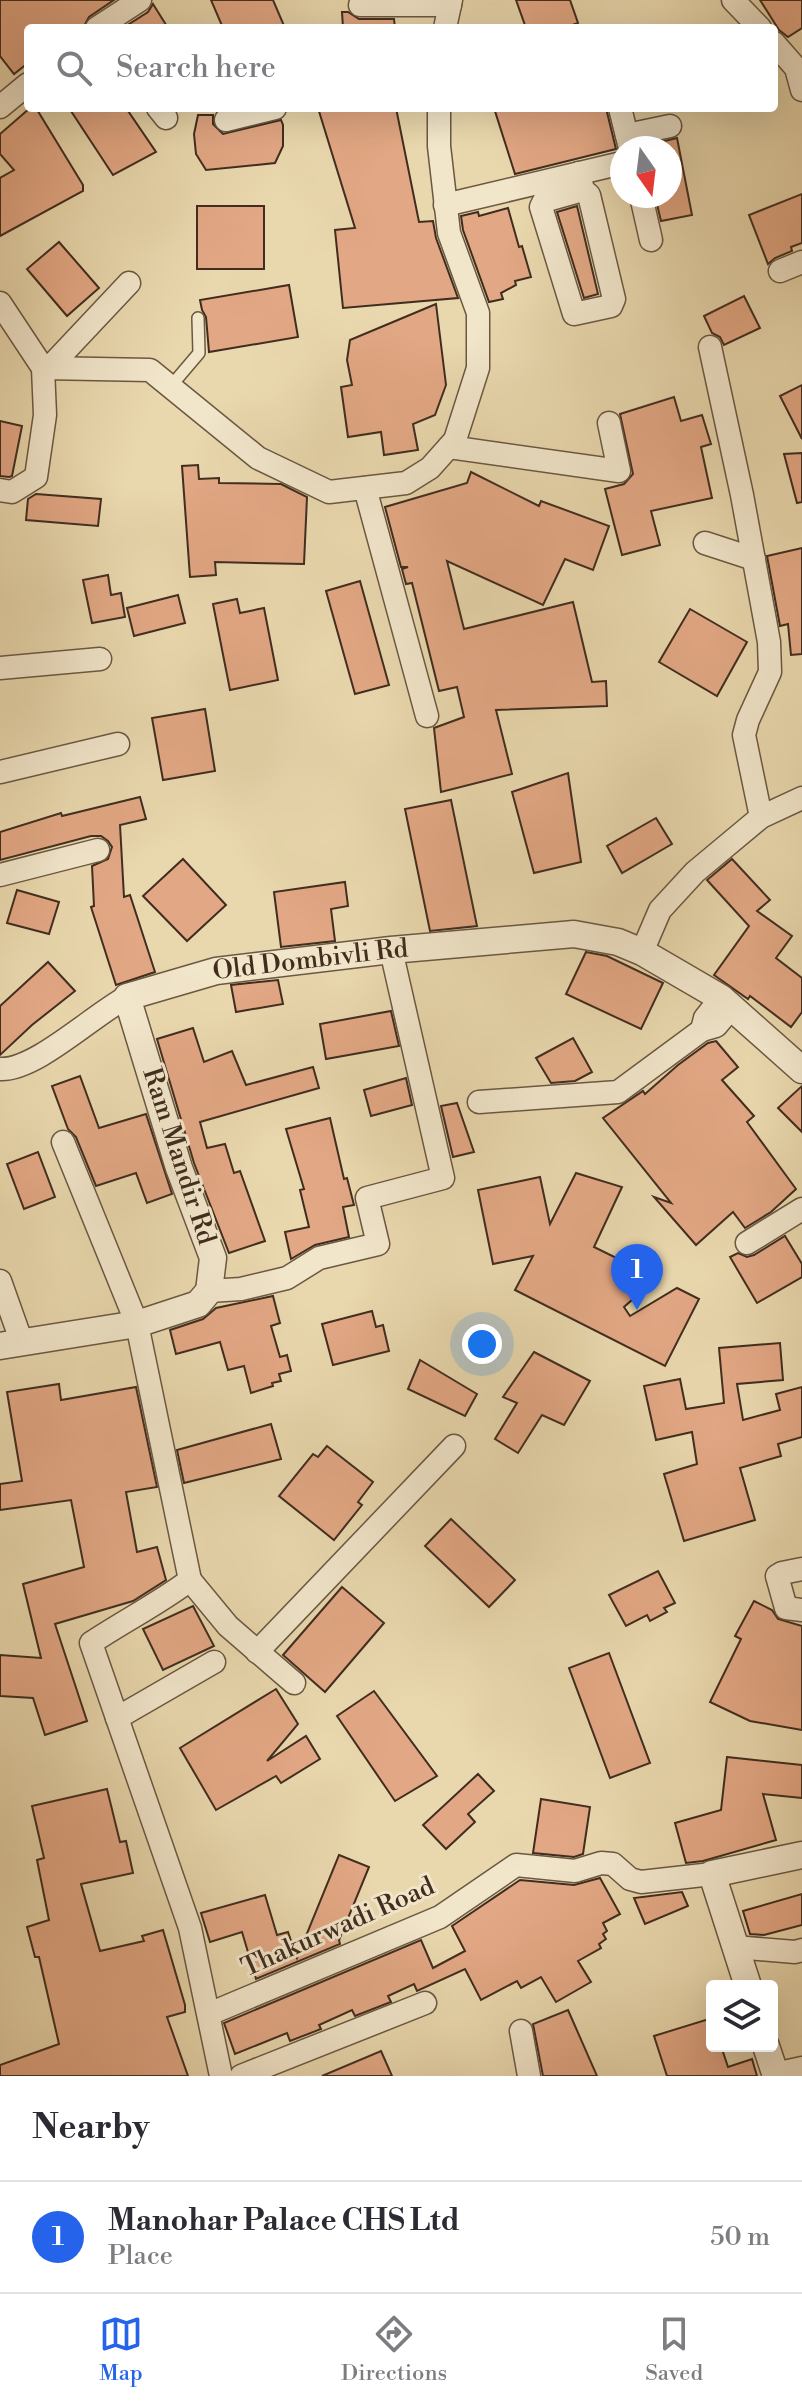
<!DOCTYPE html>
<style>
body{margin:0;font-family:"Libre Bodoni",serif;background:#f2f2f3;color:#2b2b33}
.controls{position:absolute;right:24px;bottom:24px;display:grid;overflow:hidden;border-radius:8px;box-shadow:0 8px 32px #0002}
.controls button{width:72px;height:72px;display:grid;place-items:center;padding:0;border:0;border-bottom:2px solid #e1e1e2;background:#fff;color:#2b2b33;font:40px sans-serif}
.compass{position:absolute;left:610px;top:136px;width:72px;height:72px;border-radius:50%;background:#fff;box-shadow:0 8px 32px #0002;rotate:166deg}
.you{position:absolute;left:482px;top:1344px;width:28px;height:28px;margin:-20px;border:6px solid #fff;border-radius:50%;background:#1a73e8;box-shadow:0 0 0 12px #1a73e833}
.badge{display:grid;place-items:center;width:52px;height:52px;border-radius:50%;background:#2563eb;color:#fff;font-size:26px;font-weight:700}
.pin{position:absolute;translate:-50% -66px;filter:drop-shadow(0 2px 4px #0008)}
.pin::after{content:'';position:absolute;top:42px;width:28px;height:24px;background:inherit;clip-path:polygon(0 0,100% 0,50% 100%)}
.list{margin:0;padding:0;list-style:none}
h2{display:flex;justify-content:space-between;align-items:center;height:104px;margin:0;padding:0 32px;font-size:34px}
h2 small{font-size:26px;font-weight:400;color:#7c7c81}
.list li{display:grid;grid-template-columns:52px 1fr auto;gap:24px;align-items:center;box-sizing:border-box;height:112px;padding:0 32px;border-top:2px solid #e1e1e2}
.list b{display:block;font-size:30px;white-space:nowrap}
.list p{margin:0;font-size:26px;white-space:nowrap;color:#7c7c81}
.list em{font-size:26px;font-style:normal;color:#7c7c81}
.icon{flex:none;width:44px;height:44px;fill:none;stroke:currentColor;stroke-width:2;stroke-linecap:round;stroke-linejoin:round}
.map{position:relative;flex:none;width:802px;height:2076px;overflow:hidden}
.search{position:absolute;background:#fff;box-shadow:0 8px 32px #0002;left:24px;right:24px;top:24px;height:88px;display:flex;align-items:center;gap:20px;box-sizing:border-box;padding:0 28px;border-radius:8px;color:#7c7c81;font-size:30px}
.sheet{height:216px;background:#fff}
nav{display:flex;justify-content:space-around;align-items:center;box-sizing:border-box;height:112px;border-top:2px solid #e1e1e2;background:#fff;font-size:22px;color:#7c7c81}
nav a{display:grid;justify-items:center;gap:4px}
nav .on{color:#2563eb}
.map>svg:first-child{display:block}
</style>
<div class="map">
<svg width="802" height="2076" viewBox="0 0 802 2076">
<rect width="100%" height="100%" fill="#e9d7ad"/>
<filter id="stains"><feTurbulence type="fractalNoise" baseFrequency=".0025" numOctaves="4"/><feColorMatrix values="0 0 0 0 .2 0 0 0 0 .09 0 0 0 0 .02 0 0 0 .5 -.17"/></filter>
<radialGradient id="worn" r=".72"><stop offset=".6" stop-color="#630" stop-opacity="0"/><stop offset="1" stop-color="#630" stop-opacity=".3"/></radialGradient>
<g fill="#e2a784" stroke="#412d1f" stroke-width="2">
<path d="M0 0H114L89 17 83 28H28V63L14 74 0 56Z"/>
<path d="M211 0H273L285 28H223Z"/>
<path d="M516 0H570L578 23 564 28H526Z"/>
<path d="M760 0H802V28L788 37 779 30Z"/>
<path d="M153 4 168 28H123L148 12Z"/>
<path d="M342 12H348L359 19H394L395 28H343Z"/>
<path d="M30 108H36L83 185V191L0 236V178L14 170 0 154V134Z"/>
<path d="M69 108H126L156 152 113 175Z"/>
<path d="M318 108H396L419 222 433 221 436 238 458 298 343 308 335 230 355 228Z"/>
<path d="M494 108H606L616 149 515 174Z"/>
<path d="M198 115H213V124L223 134 281 120 283 125V146L275 163 206 170 196 154 194 134Z"/>
<path d="M677 138 692 215 661 221 655 196H670V148H644V146Z"/>
<path d="M802 194V243L791 247 792 251 775 258 768 264 749 215Z"/>
<rect x="197" y="206" width="67" height="63"/>
<path d="M577 206 598 294 584 298 557 212Z"/>
<path d="M508 208 519 247 522 246 531 277 515 281 516 285 501 293 503 299 489 302 463 230 461 216 478 212 479 216Z"/>
<path d="M59 242 99 288 67 316 27 269Z"/>
<path d="M289 285 298 337 209 352 206 317 202 310 200 300Z"/>
<path d="M744 296 760 328 724 345 720 337 712 333 704 316Z"/>
<path d="M436 304 446 385 435 415 413 424 418 450 384 455 381 432 348 437 341 387 352 385 347 360 350 340Z"/>
<path d="M802 385V439L780 396Z"/>
<path d="M674 397 681 421 702 415 711 444 701 447 712 498 651 511 660 545 622 555 605 489 624 484 633 474 620 414Z"/>
<path d="M0 421 22 426 12 476 9 477 0 476Z"/>
<path d="M802 453V502L797 503 784 454Z"/>
<path d="M198 465 199 479 219 478V483L281 484 307 497 304 564 215 562 216 575 190 577 182 466Z"/>
<path d="M471 472 539 506 541 501 609 526 593 570 565 559 543 605 447 561 464 629 573 602 592 682 606 681 607 706 496 710 512 774 441 792 434 728 464 717 457 687 439 691 412 583 406 584 402 569 408 567H401L385 507 467 483Z"/>
<path d="M36 494 101 499 98 526 26 520 28 499Z"/>
<path d="M802 548V654L791 655 788 624 780 626 767 556Z"/>
<path d="M108 575 111 595 121 593 125 617 92 623 83 580Z"/>
<path d="M360 581 389 685 355 694 326 591Z"/>
<path d="M178 595 185 623 134 636 127 608Z"/>
<path d="M237 599 240 613 264 608 278 680 230 690 213 604Z"/>
<path d="M690 609 747 642 717 696 659 662Z"/>
<path d="M205 709 215 771 163 780 152 718Z"/>
<path d="M568 773 581 862 534 873 512 792Z"/>
<path d="M140 797 146 819 120 825 124 897 130 895 155 972 116 985 91 907 94 906 92 866 108 859 112 847 108 841 101 836H91L0 860V832L61 813 62 816Z"/>
<path d="M451 800 477 926 430 931 405 809Z"/>
<path d="M656 818 672 844 622 873 607 846Z"/>
<path d="M183 859 226 905 187 941 143 896Z"/>
<path d="M732 859 770 900 757 911 792 936 776 958 802 978V1012L791 1027 750 996 748 999 714 975 749 926 707 880Z"/>
<path d="M345 882 348 906 331 909 335 941 281 947 274 892Z"/>
<path d="M17 890 59 902 49 934 7 923Z"/>
<path d="M586 952 607 956 663 983 641 1029 566 994Z"/>
<path d="M48 962 75 991 32 1025 0 1055V1006Z"/>
<path d="M278 980 283 1004 236 1012 231 985Z"/>
<path d="M391 1011 399 1046 326 1059 320 1024Z"/>
<path d="M193 1028 204 1062 232 1051 246 1085 313 1067 319 1088 200 1122 207 1148 225 1144 234 1173 240 1171 265 1241 229 1253 194 1163 157 1039Z"/>
<path d="M573 1038 592 1072 575 1081 551 1083 536 1058Z"/>
<path d="M716 1041 738 1067 722 1080 754 1116 747 1122 796 1189 771 1212 745 1228 733 1212 696 1245 654 1197 671 1203 603 1118 643 1091 645 1094 678 1065 708 1043Z"/>
<path d="M80 1076 99 1128 146 1114 172 1194 147 1203 136 1173 96 1186 76 1137 68 1129 52 1086Z"/>
<path d="M406 1078 412 1105 371 1116 364 1090Z"/>
<path d="M802 1086V1132L778 1108Z"/>
<path d="M457 1103 474 1152 453 1157 441 1106Z"/>
<path d="M330 1118 344 1179 347 1178 354 1205 343 1207 349 1237 315 1245 291 1259 285 1232 309 1227 300 1190 304 1189 286 1129Z"/>
<path d="M38 1152 55 1197 24 1209 7 1164Z"/>
<path d="M576 1173 622 1187 594 1247 657 1278 624 1307 630 1316 677 1288 699 1299 665 1366 515 1290 533 1256 493 1264 478 1190 540 1177 550 1224Z"/>
<path d="M785 1236 802 1264V1277L757 1303 730 1257 738 1253 747 1257 754 1255Z"/>
<path d="M273 1296 280 1323 271 1326 280 1357 287 1355 291 1371 279 1374 281 1381 272 1383 273 1386 251 1393 244 1366 228 1370 220 1342 176 1354 170 1330 203 1319 216 1308Z"/>
<path d="M372 1311 376 1327 383 1325 389 1351 333 1365 322 1324Z"/>
<path d="M780 1343 783 1380 737 1384 743 1420 780 1410 776 1394 802 1387V1437L778 1444 781 1456 740 1468 755 1520 684 1541 664 1474 697 1464 692 1432 656 1440 644 1386 680 1379 686 1409 724 1403 719 1348Z"/>
<path d="M534 1352 590 1381 564 1425 542 1415 518 1453 495 1439 517 1403 503 1397Z"/>
<path d="M420 1360 477 1394 465 1416 408 1389Z"/>
<path d="M59 1384 61 1400 136 1387 157 1487 126 1492 137 1552 157 1547 166 1580 133 1601 55 1624 87 1721 45 1735 33 1698 0 1696V1655L41 1658 23 1584 84 1567 71 1500 0 1510V1484L22 1481 7 1392Z"/>
<path d="M271 1424 281 1459 184 1483 177 1450Z"/>
<path d="M327 1446 373 1482 358 1502 362 1505 334 1540 279 1496 313 1454 318 1457Z"/>
<path d="M451 1519 515 1580 489 1607 425 1546Z"/>
<path d="M658 1571 675 1603 664 1608 667 1612 650 1621 647 1615 626 1626 609 1595Z"/>
<path d="M342 1587 384 1623 325 1692 283 1655Z"/>
<path d="M754 1601 772 1610 778 1619 802 1626V1730L750 1721 710 1702 741 1639 735 1636Z"/>
<path d="M193 1606 214 1646 163 1670 143 1629Z"/>
<path d="M609 1653 650 1763 610 1778 569 1668Z"/>
<path d="M276 1689 298 1724 267 1761 306 1736 320 1759 281 1783 276 1776 216 1810 180 1748Z"/>
<path d="M374 1691 437 1776 395 1801 337 1716Z"/>
<path d="M727 1757 802 1765V1798L763 1794 776 1840 703 1861 686 1863 675 1823 721 1810Z"/>
<path d="M478 1774 494 1791 468 1814 475 1822 446 1849 423 1825Z"/>
<path d="M107 1789 120 1842 126 1841 133 1873 81 1884 100 1951 144 1941 142 1936 163 1930 185 2005V2012L167 2017 188 2076H0V2065L59 2044 39 1957H35L27 1927 49 1920 37 1860 44 1858 32 1806Z"/>
<path d="M541 1799 590 1807 583 1854 574 1857 533 1853Z"/>
<path d="M339 1855 369 1867 339 1940 340 1944 256 1979 242 1932 210 1942 201 1913 265 1895 277 1935 288 1932 297 1958Z"/>
<path d="M600 1878 620 1914 603 1923 607 1931 603 1934 606 1939 599 1944 601 1948 578 1961 591 1982 556 2002 541 1977 521 1988 517 1981 481 2000 465 1969 417 1991 414 1984 388 1996 391 2002 355 2016 352 2010 319 2025 321 2029 290 2041 287 2033 235 2054 224 2023 421 1940 433 1968 465 1951 452 1926 520 1880 574 1885Z"/>
<path d="M682 1892 688 1906 645 1924 634 1898Z"/>
<path d="M802 1894V1925L764 1935 750 1934 743 1911Z"/>
<path d="M568 2010 597 2076H543L533 2024Z"/>
<path d="M712 2018V2046H721L728 2067 752 2059 757 2076H667L654 2036Z"/>
<path d="M381 2051 392 2076H322Z"/>
</g>
<g fill="none" stroke-linecap="round" stroke-linejoin="round">
<g stroke="#6b5842" stroke-width="14">
<path id="service" d="M171 386 199 353 198 318"/>
</g>
<g stroke="#6b5842" stroke-width="25">
<g id="minor">
<path d="M733 0 760 28"/>
<path d="M360 5H450"/>
<path d="M97 28 140 0"/>
<path d="M445 28 451 0"/>
<path d="M774 43 796 68 802 90"/>
<path d="M0 107 28 84"/>
<path d="M158 108 166 118"/>
<path d="M620 108 630 148"/>
<path d="M226 120 275 108"/>
<path d="M627 135 670 126"/>
<path d="M579 173 583 190 589 195 614 299 611 306 574 314 541 207 544 201 583 190"/>
<path d="M641 196 651 240"/>
<path d="M445 205 622 163"/>
<path d="M780 271 802 262"/>
<path d="M0 303 43 368 45 415 36 477 12 492 0 490"/>
<path d="M710 347 742 495 769 642 770 672 748 720 744 735 761 817"/>
<path d="M43 368 150 370 258 458 329 492 406 483 430 468 455 440 478 368V313L449 233 439 146V108"/>
<path d="M49 368 129 283"/>
<path d="M449 447 619 471 609 423"/>
<path d="M365 488 427 716"/>
<path d="M705 543 754 559"/>
<path d="M0 668 100 659"/>
<path d="M0 772 118 744"/>
<path d="M0 875 98 850"/>
<path d="M642 952 660 910 695 872 761 817 802 798"/>
<path d="M721 998 705 1018 702 1030 716 1026 732 1007"/>
<path d="M0 1069C35 1071 93 1015 127 997"/>
<path d="M479 1102 618 1092 702 1030"/>
<path d="M63 1142 137 1324 190 1580C158 1604 124 1621 91 1643L190 1928 221 2076"/>
<path d="M747 1243 802 1209"/>
<path d="M0 1281 22 1343"/>
<path d="M209 1291 241 1289 287 1278 319 1258 378 1244 367 1198 443 1178 391 950"/>
<path d="M802 1569 782 1573 777 1576 786 1608 802 1610"/>
<path d="M190 1580 228 1626 294 1683"/>
<path d="M257 1652 454 1446"/>
<path d="M117 1718 214 1662"/>
<path d="M735 1947 795 1952 802 1950"/>
<path d="M209 2014 440 1917 516 1865 575 1871 601 1863 613 1864 630 1879 641 1882 712 1874"/>
<path d="M521 2031 529 2076"/>
<path d="M775 2074 802 2068"/>
<path d="M241 2076 425 2003"/>
</g>
</g>
<g stroke="#6b5842" stroke-width="29">
<g id="tertiary">
<path id="s1" d="M0 1346 137 1324 198 1304 209 1291 213 1258 179 1168 127 997 216 971 391 950 574 934 618 942 642 952 721 998 802 1070"/>
<path d="M748 1986 712 1874 802 1855"/>
<path d="M766 2046 776 2076"/>
</g>
</g>
<use href="#service" stroke="#f1e5ca" stroke-width="11"/>
<use href="#minor" stroke="#f1e5ca" stroke-width="22"/>
<use href="#tertiary" stroke="#f1e5ca" stroke-width="26"/>
</g>
<g text-anchor="middle" dominant-baseline="central" stroke-width="6" stroke-linejoin="round" paint-order="stroke">
<g font-size="26" fill="#412d1f" stroke="#f1e5ca">
<text stroke="none"><textPath href="#s1" startOffset="716">Old Dombivli Rd</textPath></text>
<text transform="translate(179 1156) rotate(72)">Ram Mandir Rd</text>
<text transform="translate(338 1927) rotate(-24)">Thakurwadi Road</text>
</g>
</g>
<rect width="100%" height="100%" filter="url(#stains)"/>
<rect width="100%" height="100%" fill="url(#worn)"/>
</svg>
<div class="controls">
<button><svg class="icon" aria-label="layers" viewBox="0 0 24 24"><path d="M12 4l9 5-9 5-9-5zM3 14l9 5 9-5"/></svg></button>
</div>
<svg class="compass" viewBox="-18 -18 36 36"><path d="M0-13l5 13h-10z" fill="#e53935"/><path d="M0 13l5-13h-10z" fill="#7c7c81"/></svg>
<div class="you"></div>
<div class="pin badge" style="left:637px;top:1310px">1</div>
<div class="search"><svg class="icon" aria-label="search" viewBox="0 0 24 24"><circle cx="10" cy="10" r="6"/><path d="M15 15l6 6"/></svg>Search here</div>
</div>
<section class="sheet">
<h2>Nearby<small></small></h2>
<ul class="list">
<li><span class="badge">1</span><div><b>Manohar Palace CHS Ltd</b><p>Place</p></div><em>50 m</em></li>
</ul>
</section>
<nav>
<a class="on"><svg class="icon" aria-label="map" viewBox="0 0 24 24"><path d="M3 6l6-2 6 2 6-2v14l-6 2-6-2-6 2zM9 4v14M15 6v14"/></svg>Map</a>
<a><svg class="icon" aria-label="directions" viewBox="0 0 24 24"><path d="M12 3l9 9-9 9-9-9zM9 14v-3h6M13 9l2 2-2 2"/></svg>Directions</a>
<a><svg class="icon" aria-label="saved" viewBox="0 0 24 24"><path d="M7 4h10v16l-5-4-5 4z"/></svg>Saved</a>
</nav>
